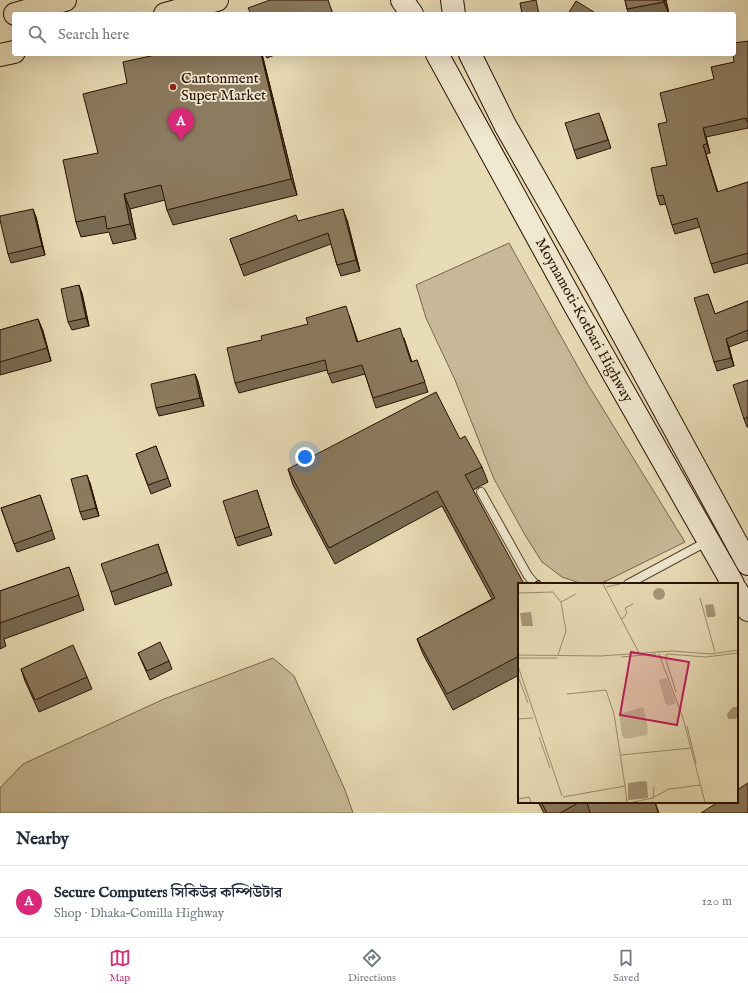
<!DOCTYPE html>
<meta charset="utf-8">
<style>
body{margin:0;font-family:"IM FELL English","Noto Serif Bengali",serif;background:#f6f6f7;color:#1f2937}
.you{position:absolute;left:305px;top:457px;width:14px;height:14px;margin:-10px;border:3px solid #fff;border-radius:50%;background:#1a73e8;box-shadow:0 0 0 6px #1a73e833}
.badge{display:grid;place-items:center;width:26px;height:26px;border-radius:50%;background:#db2777;color:#fff;font-size:13px;font-weight:700}
.pin{position:absolute;translate:-50% -33px;filter:drop-shadow(0 1px 2px #0008)}
.pin::after{content:'';position:absolute;top:21px;width:14px;height:12px;background:inherit;clip-path:polygon(0 0,100% 0,50% 100%)}
.list{margin:0;padding:0;list-style:none}
h2{display:flex;justify-content:space-between;align-items:center;height:52px;margin:0;padding:0 16px;font-size:17px}
h2 small{font-size:13px;font-weight:400;color:#747a83}
.list li{display:grid;grid-template-columns:26px 1fr auto;gap:12px;align-items:center;box-sizing:border-box;height:72px;padding:0 16px;border-top:1px solid #e0e1e3}
.list b{display:block;font-size:15px;white-space:nowrap}
.list p{margin:0;font-size:13px;white-space:nowrap;color:#747a83}
.list em{font-size:13px;font-style:normal;color:#747a83}
.icon{flex:none;width:22px;height:22px;fill:none;stroke:currentColor;stroke-width:2;stroke-linecap:round;stroke-linejoin:round}
.map{position:relative;flex:none;width:748px;height:813px;overflow:hidden}
.search{position:absolute;background:#fff;box-shadow:0 4px 16px #0002;left:12px;right:12px;top:12px;height:44px;display:flex;align-items:center;gap:10px;box-sizing:border-box;padding:0 14px;border-radius:4px;color:#747a83;font-size:15px}
.sheet{height:124px;background:#fff}
nav{display:flex;justify-content:space-around;align-items:center;box-sizing:border-box;height:56px;border-top:1px solid #e0e1e3;background:#fff;font-size:11px;color:#747a83}
nav a{display:grid;justify-items:center;gap:2px}
nav .on{color:#db2777}
.map>svg:first-child{display:block}
</style>
<div class="map">
<svg width="748" height="813" viewBox="0 0 748 813">
<rect width="100%" height="100%" fill="#e8dcb6"/>
<filter id="stains"><feTurbulence type="fractalNoise" baseFrequency=".005" numOctaves="4"/><feColorMatrix values="0 0 0 0 .2 0 0 0 0 .09 0 0 0 0 .02 0 0 0 .5 -.17"/></filter>
<radialGradient id="worn" r=".72"><stop offset=".6" stop-color="#630" stop-opacity="0"/><stop offset="1" stop-color="#630" stop-opacity=".3"/></radialGradient>
<g fill="#c7b997" stroke="#78654c">
<path d="M509 243 587 383 685 542 600 584 580 583 562 577 542 562 525 535 494 479 455 380 426 318 416 285Z"/>
<path d="M273 658 294 676 345 790 353 813H0V788L23 764 164 699Z"/>
</g>
<g fill="none" stroke-linecap="round" stroke-linejoin="round">
<g stroke="#58442e" stroke-width="10">
<g id="service">
<path d="M481 492 528 576 535 584"/>
<path d="M628 584 708 541"/>
</g>
</g>
<g stroke="#281100" stroke-width="24">
<g id="secondary">
<path d="M402 0 412 14"/>
<path d="M452 0 454 14"/>
<path d="M437 54 575 306 733 584"/>
<path d="M470 54 505 125 596 285 748 564"/>
<path d="M737 591 748 610"/>
</g>
</g>
<g stroke="#281100" stroke-width="24">
<g id="trunk">
<path d="M15 14 65 0"/>
<path d="M165 14 217 0"/>
<path d="M0 55 14 52"/>
</g>
</g>
<use href="#service" stroke="#f0e8d0" stroke-width="8"/>
<use href="#secondary" stroke="#f0e8d0" stroke-width="22"/>
<use href="#trunk" stroke="#e8dcb6" stroke-width="22"/>
</g>
<g fill="#786a52" stroke="#281100">
<path d="M625 0H666L669 14H629L627 9Z"/>
<path d="M748 41V128L706 137 710 153 706 154 718 192 748 182V263L714 273 700 227 675 234 672 225 666 204 660 205 657 196 667 165V122L714 79 734 62Z"/>
<path d="M262 54 297 195 173 225 167 210 165 200 130 209 136 239 113 244 109 232 81 237 76 222 98 153Z"/>
<path d="M265 54H277L267 58Z"/>
<path d="M602 121 611 148 577 159 574 150Z"/>
<path d="M36 217 45 255 11 263 8 254Z"/>
<path d="M347 220 360 271 341 276 337 265 331 244 244 276 230 239 298 221Z"/>
<path d="M82 293 89 326 72 330 68 322Z"/>
<path d="M708 294 715 314 748 301V340L729 347 734 366 717 371 714 362Z"/>
<path d="M349 315 358 342 404 338 412 362 417 360 428 392 376 408 365 374 332 383 327 370 239 393 235 383 262 340Z"/>
<path d="M38 319 43 331 51 361 0 375V330Z"/>
<path d="M195 374 198 382 204 406 159 416 156 408Z"/>
<path d="M748 380V427H747L744 419Z"/>
<path d="M156 446 171 486 151 494 136 454Z"/>
<path d="M482 467 488 482 473 490 519 584V675L453 710 423 654 417 639 492 599 442 506 335 564 293 485 288 469Z"/>
<path d="M90 483 99 516 83 520 80 512Z"/>
<path d="M257 490 272 535 238 546 235 538Z"/>
<path d="M40 495 55 539 17 552 1 508Z"/>
<path d="M158 544 172 585 115 605 111 592Z"/>
<path d="M69 567 84 610 4 639 6 646 0 649V591Z"/>
<path d="M138 653 169 661 172 669 150 680Z"/>
<path d="M21 669 87 677 92 689 39 712 25 681Z"/>
<path d="M538 802H655L659 813H544Z"/>
</g>
<g fill="#625642" stroke="#281100">
<path d="M664 0H666L669 14 664 2Z"/>
<path d="M261 54H262L297 195 291 179Z"/>
<path d="M703 128 706 137 710 153 707 144Z"/>
<path d="M703 145 706 154 720 201 717 192Z"/>
<path d="M124 194 130 209 136 239 130 224Z"/>
<path d="M33 209 36 217 45 255 42 246Z"/>
<path d="M343 209 347 220 360 271 356 260Z"/>
<path d="M79 285 82 293 89 326 86 318Z"/>
<path d="M38 319 43 331 51 361 47 348Z"/>
<path d="M726 339 729 347 734 366 731 358Z"/>
<path d="M195 374 198 382 204 406 200 398Z"/>
<path d="M87 475 90 483 99 516 96 508Z"/>
</g>
<g fill="#8c7b5f" stroke="#281100">
<path d="M270 0H328L333 14H251L248 8Z"/>
<path d="M536 0 539 14H522L520 3Z"/>
<path d="M625 0H664V2L627 9Z"/>
<path d="M576 1 594 12 593 14H568Z"/>
<path d="M748 41V121L747 122 746 118 703 128 707 144 703 145 717 192 748 182V253L711 264 697 218 672 225 663 195 657 196 651 168 667 165 658 124 667 122 660 93 714 79 711 67 734 62 733 54H734V43Z"/>
<path d="M160 54H261L291 179 167 210 161 185 124 194 130 224 107 229 105 216 76 222 63 160 98 153 83 94 127 83 123 62Z"/>
<path d="M599 113 608 140 574 150 565 123Z"/>
<path d="M33 209 42 246 8 254 0 220V216Z"/>
<path d="M343 209 356 260 337 265 328 233 240 265 230 239 296 215 298 221Z"/>
<path d="M79 285 86 318 68 322 61 289Z"/>
<path d="M708 294 715 314 748 301V330L726 339 731 358 714 362 694 298Z"/>
<path d="M346 306 357 342 400 328 411 362 417 360 425 382 373 398 362 365 328 374 325 360 235 383 227 348 262 340 261 336 308 324 306 318Z"/>
<path d="M38 319 47 348 0 362V330Z"/>
<path d="M195 374 200 398 156 408 151 384Z"/>
<path d="M748 380V417L744 419 733 385Z"/>
<path d="M436 392 460 439 465 436 482 467 465 475 524 584H519V656L447 694 417 639 495 598 437 491 329 548 288 469Z"/>
<path d="M156 446 168 478 148 485 136 454Z"/>
<path d="M87 475 96 508 80 512 71 479Z"/>
<path d="M257 490 269 527 235 538 223 501Z"/>
<path d="M40 495 52 530 14 544 1 508Z"/>
<path d="M158 544 167 572 111 592 101 564Z"/>
<path d="M69 567 79 595 0 623V591Z"/>
<path d="M539 580 542 584H532Z"/>
<path d="M160 642 169 661 147 671 138 653Z"/>
<path d="M73 645 87 677 35 700 21 669Z"/>
<path d="M748 783V813H701L718 802H737V790Z"/>
<path d="M541 802H580L560 813H547Z"/>
<path d="M587 802H655L658 813H590Z"/>
</g>
<circle fill="#8f2418" stroke="#f0e8d0" stroke-width="1.5" cx="173" cy="87" r="4"/>
<g text-anchor="middle" dominant-baseline="central" stroke-width="3.5" stroke-linejoin="round" paint-order="stroke">
<g font-size="15" fill="#281100" stroke="#f0e8d0" text-anchor="start">
<text x="181" y="78">Cantonment<tspan x="181" dy="17">Super Market</tspan></text>
</g>
<g font-size="15" fill="#281100" stroke="#f0e8d0">
<text transform="translate(584 320) rotate(61)">Moynamoti–Kotbari Highway</text>
</g>
</g>
<g transform="translate(518 583)">
<rect width="220" height="220" fill="#e8dcb6"/>
<path d="M149 95 158 120 151 123 147 120 141 97ZM125 124 130 145 129 152 108 156 104 153 101 131Z" fill="#c7b997"/>
<path d="M135 11a6 6 0 1 1 12 0a6 6 0 1 1-12 0ZM195 21 198 32 196 34H189L187 22ZM13 29 15 43H4L2 30ZM215 124H220V132L218 136H210L209 131ZM126 198 129 199 130 215 110 217V200Z" fill="#a79778"/>
<path fill="none" stroke="#9b8b6d" stroke-width="1" d="M85 1 121 70M88 4 102 1M0 10 35 9 43 19M182 15 197 69M104 36 109 30 107 25 115 21M141 71 165 135 187 219M148 71V77L158 109M149 71 188 74 220 70M0 72 82 73 154 68 193 71 220 67M40 72 48 48 43 19 58 11M103 74 138 71M0 75H40M0 83 44 213M0 93 10 120M49 111 88 107 96 131 107 203M0 136 15 135M169 143 178 180M21 154 32 185M103 172 173 165M45 214 107 203 109 219M136 214 151 206 183 202M0 216 11 214 13 219M115 219 135 215 136 204"/>
<path fill="#c2185b" fill-opacity="0.15" stroke="#c2185b" stroke-width="2" d="M113 69 171 79 159 142 102 132Z"/>
<rect width="220" height="220" fill="none" stroke="#281100" stroke-width="2"/>
</g>
<rect width="100%" height="100%" filter="url(#stains)"/>
<rect width="100%" height="100%" fill="url(#worn)"/>
</svg>
<div class="you"></div>
<div class="pin badge" style="left:181px;top:141px">A</div>
<div class="search"><svg class="icon" aria-label="search" viewBox="0 0 24 24"><circle cx="10" cy="10" r="6"/><path d="M15 15l6 6"/></svg>Search here</div>
</div>
<section class="sheet">
<h2>Nearby<small></small></h2>
<ul class="list">
<li><span class="badge">A</span><div><b>Secure Computers সিকিউর কম্পিউটার</b><p>Shop · Dhaka–Comilla Highway</p></div><em>120 m</em></li>
</ul>
</section>
<nav>
<a class="on"><svg class="icon" aria-label="map" viewBox="0 0 24 24"><path d="M3 6l6-2 6 2 6-2v14l-6 2-6-2-6 2zM9 4v14M15 6v14"/></svg>Map</a>
<a><svg class="icon" aria-label="directions" viewBox="0 0 24 24"><path d="M12 3l9 9-9 9-9-9zM9 14v-3h6M13 9l2 2-2 2"/></svg>Directions</a>
<a><svg class="icon" aria-label="saved" viewBox="0 0 24 24"><path d="M7 4h10v16l-5-4-5 4z"/></svg>Saved</a>
</nav>
